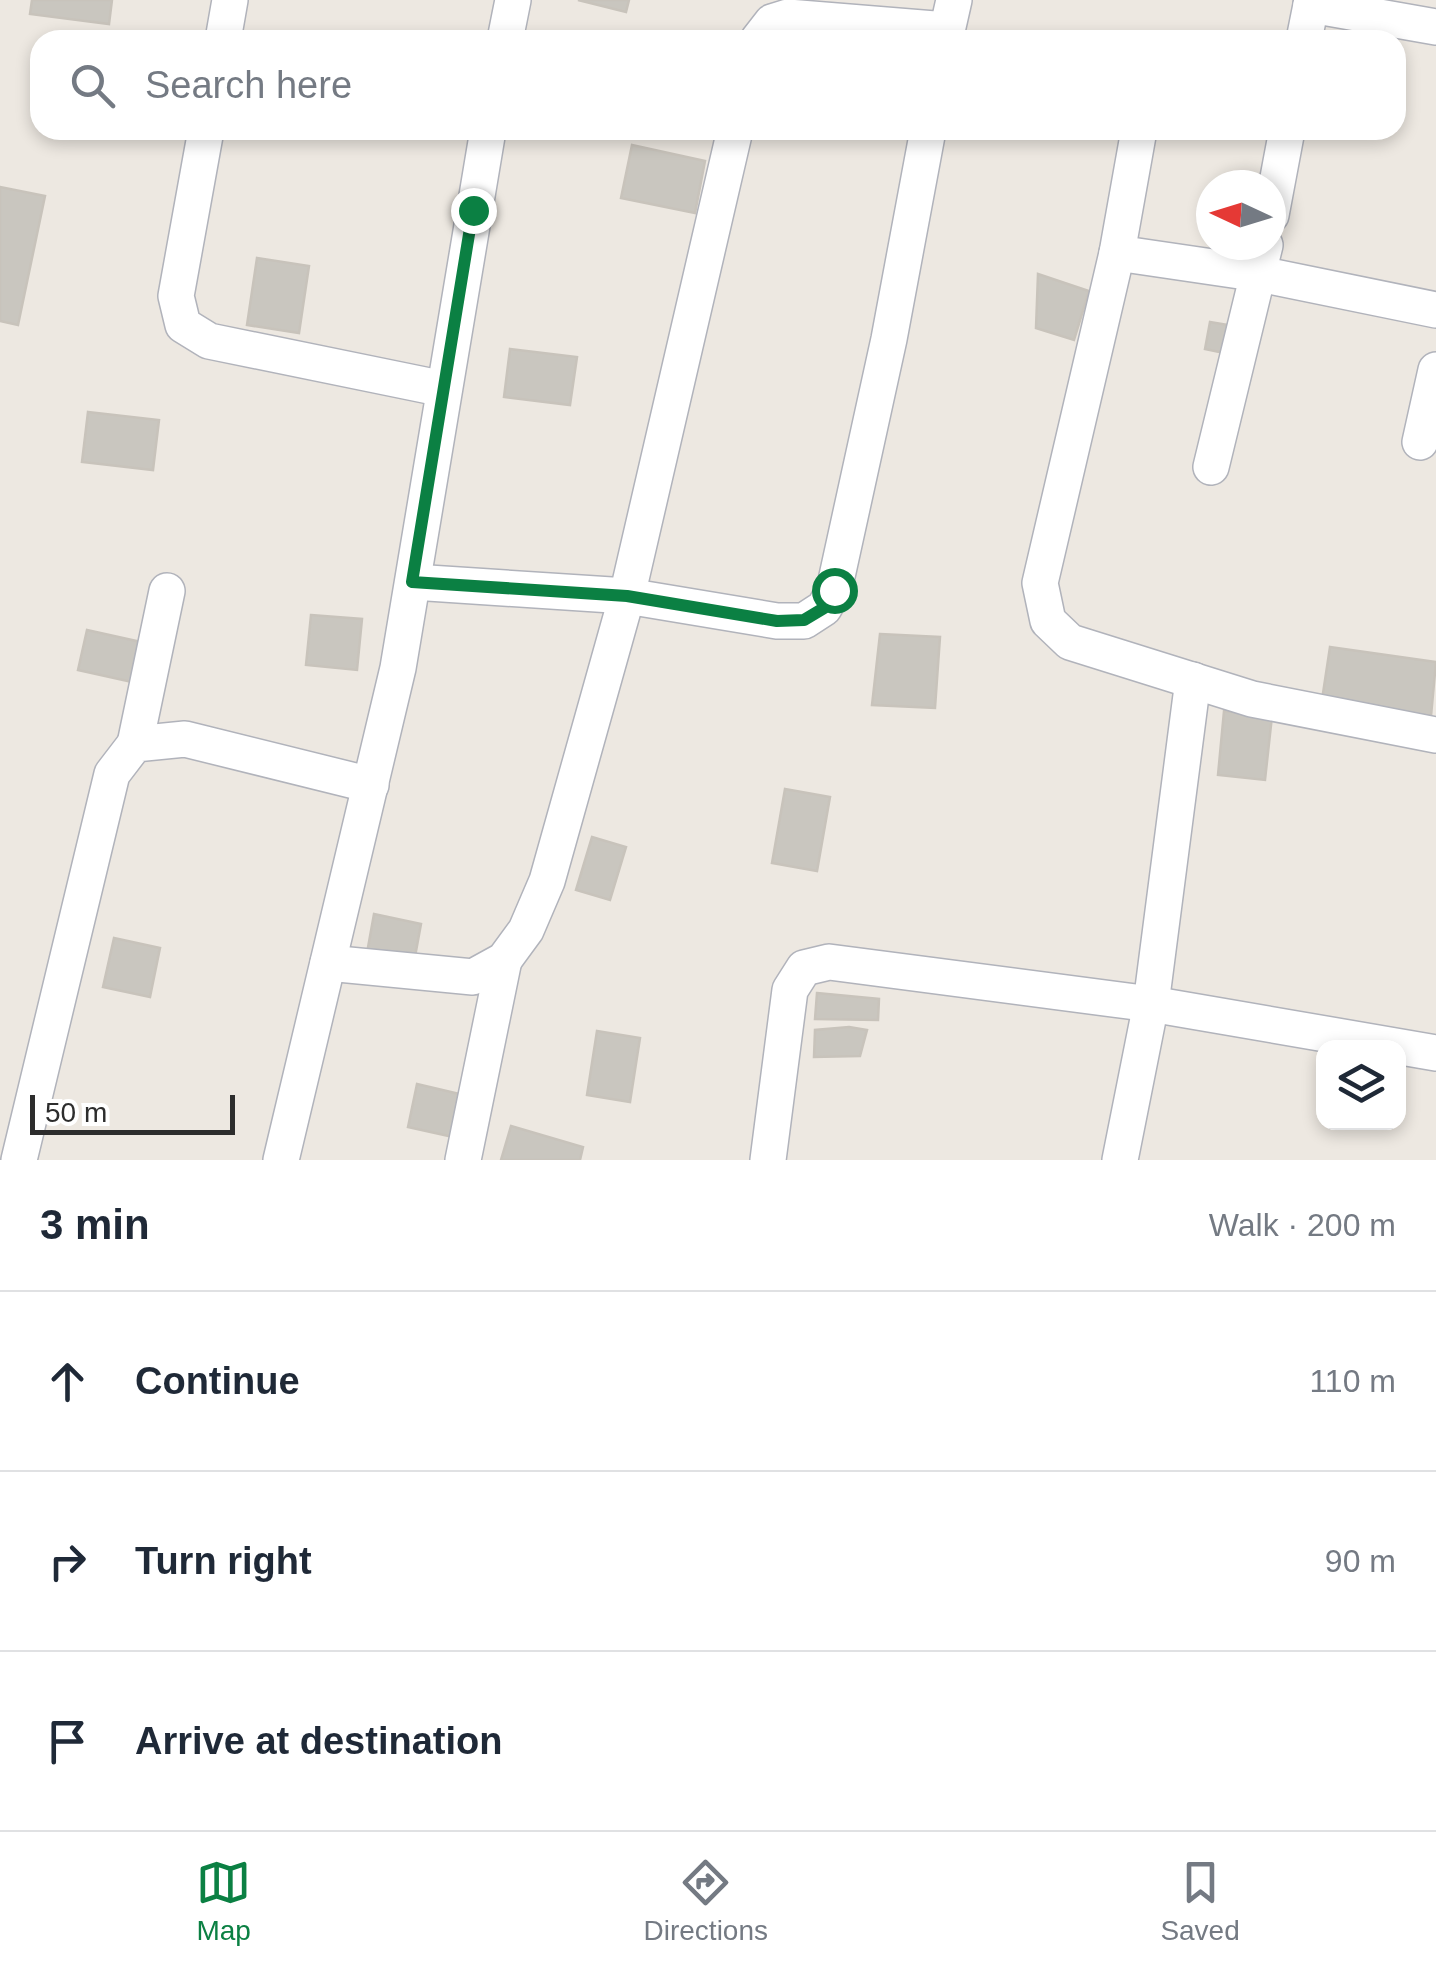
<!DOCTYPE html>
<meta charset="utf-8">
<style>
body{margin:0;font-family:Helvetica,sans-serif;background:#f6f6f7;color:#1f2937}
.controls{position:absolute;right:30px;bottom:30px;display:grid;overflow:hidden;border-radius:20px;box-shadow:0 5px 15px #0003}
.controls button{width:90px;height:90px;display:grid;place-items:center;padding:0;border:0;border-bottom:2px solid #e0e1e3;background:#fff;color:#1f2937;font:50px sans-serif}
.compass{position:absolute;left:1196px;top:170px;width:90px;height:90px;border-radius:50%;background:#fff;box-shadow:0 5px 15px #0003;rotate:274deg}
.scale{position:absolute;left:30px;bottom:25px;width:205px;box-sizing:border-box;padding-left:10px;border:5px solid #2d2d2d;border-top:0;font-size:28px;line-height:35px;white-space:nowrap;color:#2d2d2d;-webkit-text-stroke:8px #fff;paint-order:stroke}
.stop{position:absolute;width:30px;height:30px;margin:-22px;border:8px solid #0b8043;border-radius:50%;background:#fff}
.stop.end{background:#0b8043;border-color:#fff;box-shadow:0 2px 10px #0008}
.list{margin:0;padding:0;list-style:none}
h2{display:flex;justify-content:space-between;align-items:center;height:130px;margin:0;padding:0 40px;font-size:42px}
h2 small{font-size:32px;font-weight:400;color:#747a83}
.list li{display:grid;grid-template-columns:65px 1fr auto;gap:30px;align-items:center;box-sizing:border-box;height:180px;padding:0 40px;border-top:2px solid #e0e1e3}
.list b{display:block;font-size:38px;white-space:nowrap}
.list em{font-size:32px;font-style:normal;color:#747a83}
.icon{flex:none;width:55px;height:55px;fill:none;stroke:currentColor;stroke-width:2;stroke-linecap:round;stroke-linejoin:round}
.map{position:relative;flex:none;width:1436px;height:1160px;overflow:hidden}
.search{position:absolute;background:#fff;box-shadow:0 5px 15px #0003;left:30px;right:30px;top:30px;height:110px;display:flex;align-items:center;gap:25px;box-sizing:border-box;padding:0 35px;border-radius:30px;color:#747a83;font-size:38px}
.sheet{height:670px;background:#fff}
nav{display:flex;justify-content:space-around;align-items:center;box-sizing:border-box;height:140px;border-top:2px solid #e0e1e3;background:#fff;font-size:28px;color:#747a83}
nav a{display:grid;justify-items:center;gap:5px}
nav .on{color:#0b8043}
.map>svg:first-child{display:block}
</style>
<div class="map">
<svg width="1436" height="1160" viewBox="0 0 1436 1160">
<rect width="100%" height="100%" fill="#ede8e1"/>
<g fill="#c9c6bf" stroke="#c8c3bb" stroke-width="2.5">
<path d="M32 0H112L109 24 30 14Z"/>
<path d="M578 0H629L626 12Z"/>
<path d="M632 145 705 161 695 213 621 198Z"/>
<path d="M0 187 45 196 18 325 0 321Z"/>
<path d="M257 258 309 266 299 333 247 325Z"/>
<path d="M1038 274 1089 291 1074 340 1036 328Z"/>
<path d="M1210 322 1234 326 1229 354 1205 349Z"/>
<path d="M510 349 577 357 570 405 504 397Z"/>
<path d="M88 412 159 420 153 470 82 462Z"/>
<path d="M311 615 362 619 357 670 306 665Z"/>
<path d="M87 630 141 642 132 682 78 670Z"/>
<path d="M880 634 940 637 935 708 872 705Z"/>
<path d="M1330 647 1436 662 1431 716 1322 700Z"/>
<path d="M1224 711 1272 716 1265 780 1218 775Z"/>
<path d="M785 789 830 797 817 871 772 863Z"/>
<path d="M592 837 626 847 610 900 576 890Z"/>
<path d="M374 914 421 924 414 962 367 953Z"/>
<path d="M114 938 160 948 150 997 103 987Z"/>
<path d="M817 993 879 999 878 1020 815 1019Z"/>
<path d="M849 1027 867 1030 860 1056 814 1057 815 1030Z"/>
<path d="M597 1031 640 1038 630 1102 587 1095Z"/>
<path d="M417 1084 472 1097 462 1139 408 1127Z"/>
<path d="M511 1126 583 1147 580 1160H501Z"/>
</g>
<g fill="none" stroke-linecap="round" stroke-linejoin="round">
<g stroke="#b1b3bb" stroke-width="38">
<g id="minor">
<path d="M1311 5 1436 27"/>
<path d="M223 40 230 0"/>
<path d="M505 40 513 0"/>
<path d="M758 40 772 22 788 17 947 30"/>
<path d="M945 40 954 0"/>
<path d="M1304 40 1312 0"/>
<path d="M206 130 176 296 183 325 209 341 444 389"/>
<path d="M1139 130 1117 253 1040 583 1048 621 1070 642 1252 699 1436 735"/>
<path d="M1271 215 1287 130"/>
<path d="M1117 253 1260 274 1436 310"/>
<path d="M1420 442 1436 370"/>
<path d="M1211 467 1265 245"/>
<path d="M413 582 627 596 777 621H804L824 608 834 590 889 339 928 130"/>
<path d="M135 744 167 591"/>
<path d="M328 963 473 977 504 960 526 930 547 881 627 596 735 130"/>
<path d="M19 1160 112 774 135 744 185 739 371 785"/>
<path d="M281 1160 398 668 488 130"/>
<path d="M463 1160 504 960"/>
<path d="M768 1160 790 990 804 968 829 962 1151 1004 1436 1053"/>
<path d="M1120 1160 1151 1004 1193 680"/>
</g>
</g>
<use href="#minor" stroke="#fff" stroke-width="35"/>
</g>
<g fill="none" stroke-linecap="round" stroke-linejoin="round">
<path stroke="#0b8043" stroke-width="12" d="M473 210 412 582 627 596 777 621 804 620 824 608 834 590"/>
</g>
</svg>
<div class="controls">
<button><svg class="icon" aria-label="layers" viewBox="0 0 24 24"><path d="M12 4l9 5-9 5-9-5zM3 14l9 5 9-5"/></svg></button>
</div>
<svg class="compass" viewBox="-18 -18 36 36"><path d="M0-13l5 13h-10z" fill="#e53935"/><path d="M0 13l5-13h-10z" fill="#747a83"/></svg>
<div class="scale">50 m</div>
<div class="stop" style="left:834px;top:590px"></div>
<div class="stop end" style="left:473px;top:210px"></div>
<div class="search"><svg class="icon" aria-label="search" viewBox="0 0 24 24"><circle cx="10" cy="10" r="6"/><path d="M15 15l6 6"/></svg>Search here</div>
</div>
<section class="sheet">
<h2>3 min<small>Walk · 200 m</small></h2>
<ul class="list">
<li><svg class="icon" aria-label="ahead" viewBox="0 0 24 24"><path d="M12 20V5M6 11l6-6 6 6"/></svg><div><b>Continue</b></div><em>110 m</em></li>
<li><svg class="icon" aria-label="right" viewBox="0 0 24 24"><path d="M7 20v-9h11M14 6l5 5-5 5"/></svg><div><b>Turn right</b></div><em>90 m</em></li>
<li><svg class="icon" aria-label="arrive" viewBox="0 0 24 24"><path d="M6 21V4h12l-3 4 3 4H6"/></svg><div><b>Arrive at destination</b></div></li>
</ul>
</section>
<nav>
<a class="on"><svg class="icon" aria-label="map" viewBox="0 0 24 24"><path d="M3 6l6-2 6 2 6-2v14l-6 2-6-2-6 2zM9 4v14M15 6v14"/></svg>Map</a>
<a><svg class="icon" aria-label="directions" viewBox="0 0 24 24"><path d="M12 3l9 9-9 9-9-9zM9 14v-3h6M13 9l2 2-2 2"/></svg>Directions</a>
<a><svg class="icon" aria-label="saved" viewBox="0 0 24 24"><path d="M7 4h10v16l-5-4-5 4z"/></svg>Saved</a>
</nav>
